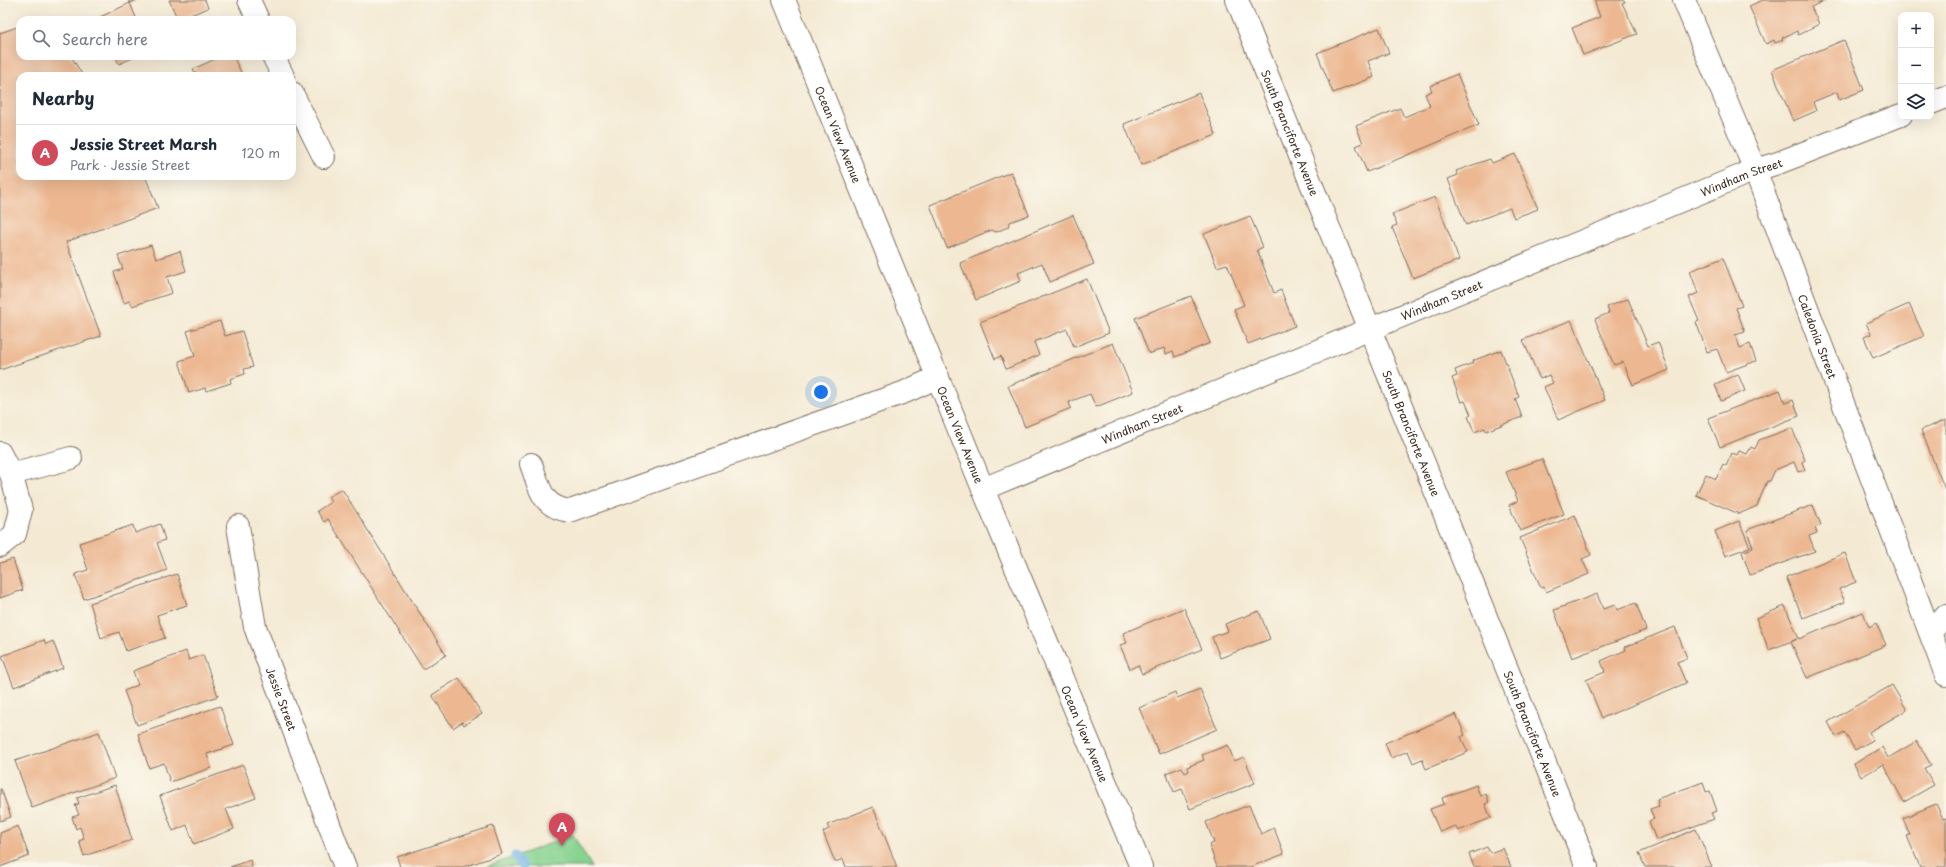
<!DOCTYPE html>
<meta charset="utf-8">
<style>
body{margin:0;font-family:"Playpen Sans",sans-serif;background:#f2f2f3;color:#1f2937}
.controls{position:absolute;right:12px;top:12px;display:grid;overflow:hidden;border-radius:8px;box-shadow:0 4px 16px #0002}
.controls button{width:36px;height:36px;display:grid;place-items:center;padding:0;border:0;border-bottom:1px solid #e0e1e3;background:#fff;color:#1f2937;font:20px sans-serif}
.you{position:absolute;left:821px;top:392px;width:14px;height:14px;margin:-10px;border:3px solid #fff;border-radius:50%;background:#1a73e8;box-shadow:0 0 0 6px #1a73e833}
.badge{display:grid;place-items:center;width:26px;height:26px;border-radius:50%;background:#d1495b;color:#fff;font-size:13px;font-weight:700}
.pin{position:absolute;translate:-50% -33px;filter:drop-shadow(0 1px 2px #0008)}
.pin::after{content:'';position:absolute;top:21px;width:14px;height:12px;background:inherit;clip-path:polygon(0 0,100% 0,50% 100%)}
.list{margin:0;padding:0;list-style:none}
h2{display:flex;justify-content:space-between;align-items:center;height:52px;margin:0;padding:0 16px;font-size:17px}
h2 small{font-size:13px;font-weight:400;color:#747a83}
.list li{display:grid;grid-template-columns:26px 1fr auto;gap:12px;align-items:center;box-sizing:border-box;height:56px;padding:0 16px;border-top:1px solid #e0e1e3}
.list b{display:block;font-size:15px;white-space:nowrap}
.list p{margin:0;font-size:13px;white-space:nowrap;color:#747a83}
.list em{font-size:13px;font-style:normal;color:#747a83}
.icon{flex:none;width:22px;height:22px;fill:none;stroke:currentColor;stroke-width:2;stroke-linecap:round;stroke-linejoin:round}
.map{position:relative;flex:none;width:1946px;height:867px;overflow:hidden}
.search{position:absolute;background:#fff;box-shadow:0 4px 16px #0002;left:16px;top:16px;width:280px;height:44px;display:flex;align-items:center;gap:10px;box-sizing:border-box;padding:0 14px;border-radius:12px;color:#747a83;font-size:15px}
.panel{position:absolute;background:#fff;box-shadow:0 4px 16px #0002;left:16px;top:72px;width:280px;height:108px;border-radius:12px}
.map>svg:first-child{display:block}
</style>
<div class="map">
<svg width="1946" height="867" viewBox="0 0 1946 867">
<rect width="100%" height="100%" fill="#fbf7ec"/>
<filter id="ink" filterUnits="userSpaceOnUse"><feTurbulence type="fractalNoise" baseFrequency=".025" numOctaves="2"/><feDisplacementMap in="SourceGraphic" scale="8" xChannelSelector="R" yChannelSelector="G"/><feConvolveMatrix kernelMatrix="1 2 1 2 8 2 1 2 1" color-interpolation-filters="sRGB"/></filter>
<filter id="wash" filterUnits="userSpaceOnUse"><feTurbulence type="fractalNoise" baseFrequency=".012" numOctaves="4" result="noise"/><feDisplacementMap in="SourceGraphic" scale="16" xChannelSelector="R" yChannelSelector="G"/><feGaussianBlur stdDeviation="0.9" result="paint"/><feColorMatrix in="noise" values="0 0 0 0 0 0 0 0 0 0 0 0 0 0 0 0 0 1.4 0 .05"/><feComposite in="paint" operator="in"/></filter>
<g filter="url(#wash)">
<rect width="100%" height="100%" fill="#f4ead4"/>
<path fill="#87d390" stroke="#617e57" d="M573 835 592 867H486Z"/>
<g fill="none" stroke-linecap="round" stroke-linejoin="round">
<path stroke="#71b5e7" stroke-width="9" d="M515 856 523 867"/>
</g>
<g id="blocks">
<g fill="#ecb791">
<path d="M128 0H137L130 3 137 20H98V18L130 3Z"/>
<path d="M169 0H205L208 8 178 20Z"/>
<path d="M1594 0H1624L1625 2 1622 3 1637 34 1583 55 1572 28 1600 17Z"/>
<path d="M1763 0H1826L1811 7 1819 24 1798 35 1797 31 1782 38 1783 40 1775 43 1774 40 1766 44 1749 6Z"/>
<path d="M20 26V56H71L83 76H20V176H145L158 208 66 242 101 336 0 370V33Z"/>
<path d="M1379 28 1389 53 1368 61 1374 77 1333 93 1317 53Z"/>
<path d="M1844 40 1864 90 1839 100 1837 92 1813 102 1816 111 1793 121 1772 70Z"/>
<path d="M115 56H137L119 64Z"/>
<path d="M222 56H233L243 76H197L193 69Z"/>
<path d="M1457 74 1479 125 1367 172 1356 146 1363 143 1356 126 1400 108 1404 117 1430 106 1425 94 1432 91 1430 86Z"/>
<path d="M1199 93 1216 135 1141 165 1124 124Z"/>
<path d="M1515 154 1538 209 1514 218 1510 208 1466 225 1448 179 1458 175 1456 171 1490 159 1492 163Z"/>
<path d="M1011 172 1029 215 1010 222 1008 227 996 232 992 230 947 248 930 205Z"/>
<path d="M1435 197 1459 260 1413 278 1392 227 1397 225 1392 214Z"/>
<path d="M1073 215 1094 264 1050 282 1042 263 1018 273 1021 281 976 300 960 263Z"/>
<path d="M1250 216 1263 247 1257 250 1274 293 1281 290 1295 326 1248 344 1234 309 1244 305 1227 264 1217 267 1204 234Z"/>
<path d="M151 245 156 259 180 251 186 271 167 277 172 293 132 306 130 301 124 303 114 272 123 269 118 256Z"/>
<path d="M1723 258 1742 306 1736 308 1745 332 1735 335 1740 348 1750 344 1756 361 1726 372 1717 349 1707 352 1696 322 1699 321 1689 297 1698 293 1690 271Z"/>
<path d="M1087 279 1109 333 1074 347 1067 329 1034 342 1039 355 1006 369 1001 356 995 359 980 322Z"/>
<path d="M1191 296 1210 343 1175 357 1173 351 1166 354 1164 348 1149 354 1135 318Z"/>
<path d="M1628 299 1648 346 1658 342 1669 370 1633 385 1623 362 1614 365 1595 319 1609 313 1607 307Z"/>
<path d="M1909 304 1924 336 1873 358 1864 337 1871 334 1866 323Z"/>
<path d="M1571 320 1605 400 1558 420 1544 387 1553 383 1549 375 1540 379 1523 340Z"/>
<path d="M220 321 225 336 242 331 253 367 244 369 245 374 230 379 231 383 206 391 205 388 189 393 179 361 195 356 187 331Z"/>
<path d="M1113 343 1133 392 1096 407 1090 394 1069 402 1071 408 1025 427 1008 386Z"/>
<path d="M1501 350 1519 397 1515 399 1522 417 1486 431 1485 428 1474 432 1468 416 1471 415 1465 401 1461 402 1452 378 1457 376 1455 370 1473 363 1472 361Z"/>
<path d="M1738 374 1745 391 1721 401 1715 384Z"/>
<path d="M1780 390 1785 403 1793 400 1799 416 1720 447 1708 418Z"/>
<path d="M1946 420V492L1921 430Z"/>
<path d="M1792 428 1805 460 1802 462 1805 470 1798 472 1794 462 1775 470 1770 481H1767L1757 506 1739 514 1696 495 1706 474 1716 479 1723 464 1726 466 1732 453 1737 455 1739 451 1747 454 1751 447 1755 449 1759 440Z"/>
<path d="M1542 459 1564 514 1520 531 1509 505 1518 501 1506 472Z"/>
<path d="M342 489 446 655 423 669 328 519 324 522 317 511 331 502 328 497Z"/>
<path d="M1813 505 1821 525 1815 528 1817 533 1809 536 1815 551 1750 575 1742 552 1753 548 1747 530Z"/>
<path d="M1575 515 1591 555 1582 559 1589 574 1546 592 1544 587 1541 588 1520 538Z"/>
<path d="M1739 521 1750 547 1725 556 1715 531Z"/>
<path d="M160 524 165 540 157 543 167 570 84 599 75 574 88 570 79 543 133 525 135 533Z"/>
<path d="M1845 553 1856 582 1839 589 1845 602 1803 618 1786 577Z"/>
<path d="M13 559 23 590 0 598V563Z"/>
<path d="M177 574 187 605 157 615 165 638 126 651 119 632 101 638 90 603Z"/>
<path d="M1597 594 1603 609 1615 605 1617 610 1636 603 1646 630 1572 658 1554 610Z"/>
<path d="M1785 606 1799 639 1863 612 1869 627 1876 623 1886 645 1807 678 1791 642 1797 639 1769 650 1756 618Z"/>
<path d="M1184 608 1202 649 1142 674 1138 665 1130 669 1120 645 1127 643 1123 633Z"/>
<path d="M1259 611 1270 639 1220 658 1212 637 1228 631 1225 624Z"/>
<path d="M1675 627 1687 658 1677 662 1686 683 1602 718 1586 680 1605 672 1601 661 1626 650 1625 647Z"/>
<path d="M44 640 46 644 53 641 63 668 14 687 2 656Z"/>
<path d="M186 651 189 660 203 655 218 696 137 725 124 691 138 685 133 671Z"/>
<path d="M459 678 482 714 464 725 462 722 453 728 432 695Z"/>
<path d="M1892 685 1907 710 1869 732 1873 740 1855 750 1844 732 1836 737 1828 722Z"/>
<path d="M1200 689 1217 729 1159 754 1139 708 1175 692 1177 698Z"/>
<path d="M220 706 234 745 207 754 211 768 170 782 164 763 149 768 138 734Z"/>
<path d="M1456 714 1465 735 1461 737 1468 752 1426 769 1422 759 1413 763 1408 751 1391 758 1385 743Z"/>
<path d="M99 732 115 778 32 808 15 761Z"/>
<path d="M1917 741 1931 765 1924 768 1934 785 1904 802 1883 764 1861 777 1854 764 1882 747 1888 758Z"/>
<path d="M1228 745 1234 761 1244 757 1255 783 1190 809 1182 789 1174 792 1166 773 1182 767 1185 773 1189 771 1187 767 1204 760 1202 755Z"/>
<path d="M243 765 256 798 226 809 234 829 194 844 187 825 173 831 160 796Z"/>
<path d="M1703 782 1706 792 1710 791 1717 811 1711 813 1714 819 1656 840 1649 821 1654 819 1650 809 1659 806 1657 799Z"/>
<path d="M115 785 132 840 84 856 79 841 84 839 80 827 76 829 72 817 79 815 75 805 79 804 77 798Z"/>
<path d="M1476 785 1480 796 1486 794 1489 802 1485 804 1491 818 1458 831 1455 826 1440 832 1430 809 1444 804 1442 798Z"/>
<path d="M0 789H1L11 817 0 821Z"/>
<path d="M1936 804 1943 819 1946 818V867H1920L1907 836 1910 835 1903 818Z"/>
<path d="M1249 805 1261 834 1274 828 1284 854 1250 867H1217L1209 845 1214 843 1206 822Z"/>
<path d="M873 807 897 867H846L843 859 835 862 823 832 829 829 827 825Z"/>
<path d="M18 826 29 856 0 867V833Z"/>
<path d="M493 826 502 854 463 867H400L397 857Z"/>
<path d="M1696 829 1712 867H1645L1639 853Z"/>
<path d="M1487 847 1490 853 1503 848 1511 867H1474L1469 854Z"/>
<path d="M250 860 252 867H230Z"/>
</g>
</g>
</g>
<g filter="url(#ink)">
<use href="#blocks" fill-opacity="0" stroke="#7c6d5e" stroke-width="1"/>
<g fill="none" stroke-linecap="round" stroke-linejoin="round">
<g stroke="#7c6d5e" stroke-width="24">
<g id="minor">
<path d="M249 0 258 20"/>
<path id="s1" d="M784 0 983 489 1141 867"/>
<path id="s2" d="M1237 0 1587 867"/>
<path id="s3" d="M1684 0 1755 170 1946 675"/>
<path d="M273 56 283 76"/>
<path d="M292 93 324 157"/>
<path d="M1931 103 1946 97"/>
<path d="M0 453 11 474 21 510 15 534 0 546"/>
<path d="M531 464C540 488 541 507 570 511L905 392 938 377"/>
<path d="M11 474 71 458"/>
<path id="s4" d="M983 489 1755 170 1778 163 1901 115"/>
<path id="s5" d="M238 526 255 627 345 867"/>
<path d="M1930 632 1946 616"/>
</g>
</g>
<use href="#minor" stroke="#fff" stroke-width="22"/>
</g>
</g>
<g text-anchor="middle" dominant-baseline="central" stroke-width="3.5" stroke-linejoin="round" paint-order="stroke">
<g font-size="11" fill="#3b2a1e" stroke="#fbf7ec">
<text stroke="none"><textPath href="#s2" startOffset="143">South Branciforte Avenue</textPath></text>
<text stroke="none"><textPath href="#s1" startOffset="145">Ocean View Avenue</textPath></text>
<text stroke="none"><textPath href="#s4" startOffset="820">Windham Street</textPath></text>
<text stroke="none"><textPath href="#s4" startOffset="496">Windham Street</textPath></text>
<text stroke="none"><textPath href="#s3" startOffset="362">Caledonia Street</textPath></text>
<text stroke="none"><textPath href="#s4" startOffset="172">Windham Street</textPath></text>
<text stroke="none"><textPath href="#s1" startOffset="469">Ocean View Avenue</textPath></text>
<text stroke="none"><textPath href="#s2" startOffset="467">South Branciforte Avenue</textPath></text>
<text stroke="none"><textPath href="#s5" startOffset="179">Jessie Street</textPath></text>
<text stroke="none"><textPath href="#s1" startOffset="793">Ocean View Avenue</textPath></text>
<text stroke="none"><textPath href="#s2" startOffset="791">South Branciforte Avenue</textPath></text>
</g>
</g>
</svg>
<div class="controls">
<button>+</button>
<button>−</button>
<button><svg class="icon" aria-label="layers" viewBox="0 0 24 24"><path d="M12 4l9 5-9 5-9-5zM3 14l9 5 9-5"/></svg></button>
</div>
<div class="you"></div>
<div class="pin badge" style="left:562px;top:846px">A</div>
<div class="search"><svg class="icon" aria-label="search" viewBox="0 0 24 24"><circle cx="10" cy="10" r="6"/><path d="M15 15l6 6"/></svg>Search here</div>
<section class="panel">
<h2>Nearby<small></small></h2>
<ul class="list">
<li><span class="badge">A</span><div><b>Jessie Street Marsh</b><p>Park · Jessie Street</p></div><em>120 m</em></li>
</ul>
</section>
</div>
